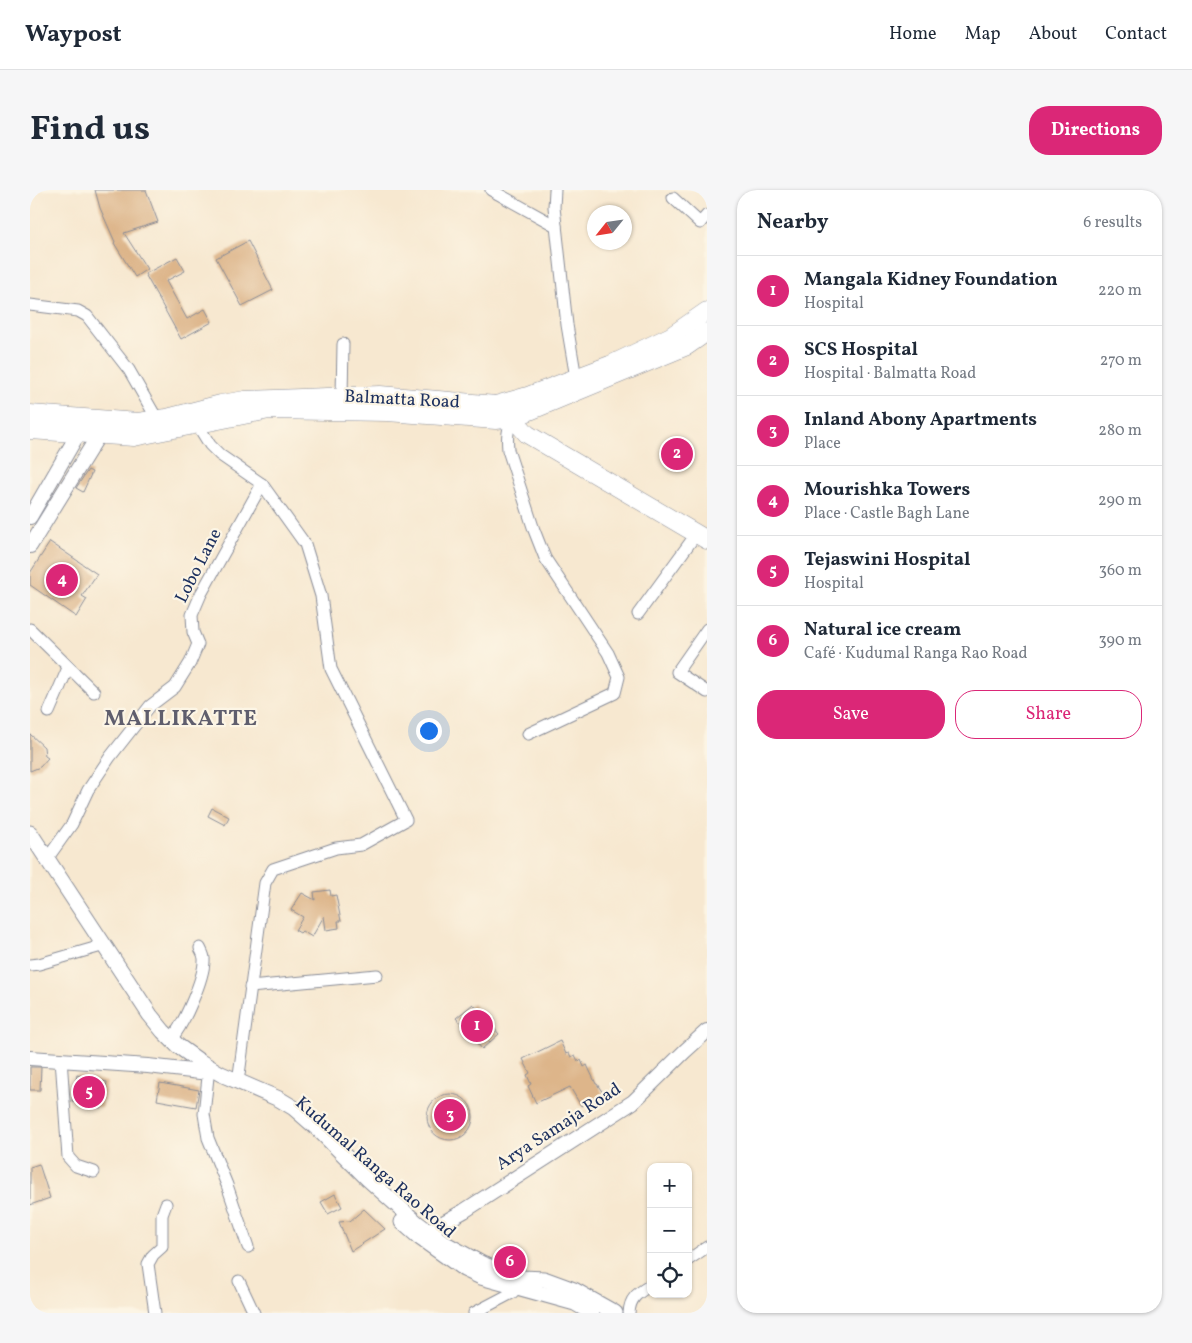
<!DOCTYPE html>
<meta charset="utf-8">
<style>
body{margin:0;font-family:Vollkorn,serif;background:#f6f6f7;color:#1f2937}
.controls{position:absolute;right:15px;bottom:15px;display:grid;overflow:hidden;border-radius:10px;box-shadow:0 1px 4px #0004}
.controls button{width:45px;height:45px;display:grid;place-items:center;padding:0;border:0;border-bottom:1px solid #e0e1e3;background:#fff;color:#1f2937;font:25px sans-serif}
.compass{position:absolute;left:557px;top:15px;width:45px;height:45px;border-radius:50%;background:#fff;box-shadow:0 1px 4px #0004;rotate:240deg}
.you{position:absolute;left:398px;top:540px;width:18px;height:18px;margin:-12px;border:4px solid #fff;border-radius:50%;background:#1a73e8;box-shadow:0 0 0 8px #1a73e833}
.badge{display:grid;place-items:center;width:32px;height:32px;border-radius:50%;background:#db2777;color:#fff;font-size:16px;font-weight:700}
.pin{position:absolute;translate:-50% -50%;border:2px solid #fff;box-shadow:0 1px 5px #0006}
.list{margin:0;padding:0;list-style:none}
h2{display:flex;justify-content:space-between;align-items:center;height:65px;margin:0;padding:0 20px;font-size:21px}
h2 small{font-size:16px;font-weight:400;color:#747a83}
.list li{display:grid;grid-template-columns:32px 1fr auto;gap:15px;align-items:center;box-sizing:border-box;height:70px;padding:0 20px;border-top:1px solid #e0e1e3}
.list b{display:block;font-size:19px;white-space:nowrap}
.list p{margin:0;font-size:16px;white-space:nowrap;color:#747a83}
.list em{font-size:16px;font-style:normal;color:#747a83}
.actions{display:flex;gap:10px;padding:15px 20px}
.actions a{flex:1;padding:11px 0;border:1px solid #db2777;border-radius:20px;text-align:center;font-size:18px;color:#db2777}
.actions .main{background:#db2777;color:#fff}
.icon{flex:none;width:28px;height:28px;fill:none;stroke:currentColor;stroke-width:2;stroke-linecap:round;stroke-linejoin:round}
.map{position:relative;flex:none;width:677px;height:1123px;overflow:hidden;border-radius:20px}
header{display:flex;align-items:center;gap:30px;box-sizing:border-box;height:70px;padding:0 25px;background:#fff;border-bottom:1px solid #e0e1e3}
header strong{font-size:24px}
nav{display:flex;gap:28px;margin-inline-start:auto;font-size:18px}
.intro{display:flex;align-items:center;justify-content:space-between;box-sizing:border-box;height:120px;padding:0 30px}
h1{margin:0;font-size:35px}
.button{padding:12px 22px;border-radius:20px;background:#db2777;color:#fff;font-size:18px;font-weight:700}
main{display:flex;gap:30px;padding:0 30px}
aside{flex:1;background:#fff;border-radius:20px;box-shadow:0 1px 4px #0004}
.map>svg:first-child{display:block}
</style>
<header>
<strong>Waypost</strong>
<nav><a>Home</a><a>Map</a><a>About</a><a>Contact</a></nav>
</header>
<div class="intro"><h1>Find us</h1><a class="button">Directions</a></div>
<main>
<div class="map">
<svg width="677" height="1123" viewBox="0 0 677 1123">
<rect width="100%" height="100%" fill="#fcf5e5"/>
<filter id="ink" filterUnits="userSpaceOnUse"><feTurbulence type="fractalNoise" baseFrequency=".02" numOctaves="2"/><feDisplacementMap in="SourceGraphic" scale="10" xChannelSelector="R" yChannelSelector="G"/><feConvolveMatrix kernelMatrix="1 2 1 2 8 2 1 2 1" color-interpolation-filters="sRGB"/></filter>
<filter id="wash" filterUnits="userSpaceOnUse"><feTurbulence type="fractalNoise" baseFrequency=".0096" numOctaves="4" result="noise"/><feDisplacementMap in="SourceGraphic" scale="20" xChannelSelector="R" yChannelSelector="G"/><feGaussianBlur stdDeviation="1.12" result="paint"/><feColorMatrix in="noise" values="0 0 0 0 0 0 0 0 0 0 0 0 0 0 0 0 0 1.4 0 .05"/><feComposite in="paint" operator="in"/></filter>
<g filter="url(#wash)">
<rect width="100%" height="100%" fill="#f7e8d0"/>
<g id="blocks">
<g fill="#ddb58a">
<path d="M65 0H116L128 32 94 43 117 79 105 87 84 53 85 52 70 18Z"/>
<path d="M218 51 243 100 212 116 186 68Z"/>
<path d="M147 67 155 81 136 91 157 129 175 119 182 132 151 149 115 84Z"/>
<path d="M58 280 62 282 53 302 46 298Z"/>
<path d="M20 352 67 384 52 406 57 409 46 427 0 395V383Z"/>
<path d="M0 544 14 557 15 566 18 568 10 577 0 581Z"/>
<path d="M182 618 199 627 195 635 178 626Z"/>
<path d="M300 700 301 706 306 705 311 731H308L309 738 296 740 294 726 282 747 272 741 270 743 265 740 273 727 261 720 272 703 285 710 284 702Z"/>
<path d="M443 814 469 844 452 859 426 828Z"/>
<path d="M530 851 536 864 539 863 541 867 545 865 548 871 551 870 554 877 557 875 566 894H567L573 903 551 916 540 897 506 913 498 896 501 894 497 885 500 883 493 869Z"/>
<path d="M0 877H11L10 900H0Z"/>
<path d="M47 885 77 892 72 918 42 911Z"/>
<path d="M130 893 169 900 166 917 127 910Z"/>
<circle cx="420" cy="927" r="23"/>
<path d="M9 974 20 1008 0 1015V977Z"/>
<path d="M305 1004 312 1017 298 1024 291 1012Z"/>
<path d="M334 1019 355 1039 321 1061 309 1032 320 1031Z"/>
</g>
</g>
</g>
<g filter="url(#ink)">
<use href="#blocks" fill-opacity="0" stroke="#898c97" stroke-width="1"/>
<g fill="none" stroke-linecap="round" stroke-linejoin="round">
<g stroke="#898c97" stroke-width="13">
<g id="minor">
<path d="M461 0 526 36"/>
<path d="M525 0 524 17 537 135 546 188"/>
<path d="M643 8 670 33 677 25"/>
<path d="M0 115 48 121 57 126 99 180 127 229"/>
<path d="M312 206 313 154"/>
<path d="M483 228C477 239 477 248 478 260L504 340 515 368 578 463 589 487 585 503 498 544"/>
<path d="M608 424 667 343"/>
<path d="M0 439 64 502"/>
<path d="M677 439 647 482 677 502"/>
<path d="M19 522 38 478"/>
<path d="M17 669 42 634 58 600 80 567 120 516 145 497 160 473 168 454 163 442 162 425 171 404 232 294 190 265 180 255 167 234"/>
<path d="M0 775 9 774 68 757"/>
<path d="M220 797 347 785"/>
<path d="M141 849C153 836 175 787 174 769 174 765 172 762 170 758"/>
<path d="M31 869 38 967 46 976 64 982"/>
<path d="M182 879 178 887 174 924 178 948 197 995 218 1057"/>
<path d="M208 892 235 693 243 679 306 658 331 655 376 630 301 479 291 406 275 354 232 294"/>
<path d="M658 1070 677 1057"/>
<path d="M209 1091 224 1123"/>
<path d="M125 1123 118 1074 123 1065 132 1057V1025L136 1014"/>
<path d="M444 1123 482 1103 488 1097"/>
<path d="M599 1123C600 1107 608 1103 621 1095"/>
</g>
</g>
<g stroke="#898c97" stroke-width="16">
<g id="tertiary">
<path d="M0 327 52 237"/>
<path d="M0 356 73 238"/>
<path d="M0 868 118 876 170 882 176 875"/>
<path d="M390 1046 434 1021 603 912 655 861 677 841"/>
</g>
</g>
<g stroke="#898c97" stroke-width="17">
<g id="secondary">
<path d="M0 643 120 825 133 841 148 856 169 871 191 884 249 909 264 918 288 939 338 989 387 1033 414 1053 452 1074 474 1082 493 1088 514 1089 544 1100 585 1123"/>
<path d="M372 1032 389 1047 434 1079 451 1087 545 1113 562 1123"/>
</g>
</g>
<g stroke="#898c97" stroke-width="19">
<g id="primary">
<path d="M466 215 498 206 580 175 641 146 677 121"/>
<path d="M0 224 108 232 137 228 191 214 215 210 350 205 466 215 483 228 497 244 677 350"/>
<path d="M0 240 104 247 239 220 357 222 466 230 483 228 657 156 677 142"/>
</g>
</g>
<use href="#minor" stroke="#fff" stroke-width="11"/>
<use href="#tertiary" stroke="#fff" stroke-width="14"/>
<use href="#secondary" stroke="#fff" stroke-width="15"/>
<use href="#primary" stroke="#fff" stroke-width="18"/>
</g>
</g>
<g text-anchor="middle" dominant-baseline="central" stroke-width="4.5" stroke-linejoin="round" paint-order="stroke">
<g font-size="18" fill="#1b2f5e" stroke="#fcf5e5">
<text transform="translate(372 210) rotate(3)">Balmatta Road</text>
<text transform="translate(169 376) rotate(-63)">Lobo Lane</text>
<text transform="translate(529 937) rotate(-33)">Arya Samaja Road</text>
<text transform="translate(345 978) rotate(41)">Kudumal Ranga Rao Road</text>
</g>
<g font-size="22" font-weight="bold" letter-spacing="1" fill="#5f5e6d" stroke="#fcf5e5">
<text x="151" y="529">MALLIKATTE</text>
</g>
</g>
</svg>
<div class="controls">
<button>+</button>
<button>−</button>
<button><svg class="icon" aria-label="locate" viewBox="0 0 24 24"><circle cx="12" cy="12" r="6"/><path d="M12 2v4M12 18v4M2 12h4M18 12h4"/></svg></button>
</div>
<svg class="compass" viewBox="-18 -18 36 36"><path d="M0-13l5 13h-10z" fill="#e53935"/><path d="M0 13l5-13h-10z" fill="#747a83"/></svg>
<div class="you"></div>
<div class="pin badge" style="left:447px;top:836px">1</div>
<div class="pin badge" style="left:647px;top:264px">2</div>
<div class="pin badge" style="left:420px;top:925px">3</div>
<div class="pin badge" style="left:32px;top:390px">4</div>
<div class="pin badge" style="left:59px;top:902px">5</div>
<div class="pin badge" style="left:480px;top:1072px">6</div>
</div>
<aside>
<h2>Nearby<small>6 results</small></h2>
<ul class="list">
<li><span class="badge">1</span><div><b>Mangala Kidney Foundation</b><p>Hospital</p></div><em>220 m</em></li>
<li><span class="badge">2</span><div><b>SCS Hospital</b><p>Hospital · Balmatta Road</p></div><em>270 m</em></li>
<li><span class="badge">3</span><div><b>Inland Abony Apartments</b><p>Place</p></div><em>280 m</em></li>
<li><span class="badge">4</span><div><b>Mourishka Towers</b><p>Place · Castle Bagh Lane</p></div><em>290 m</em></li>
<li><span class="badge">5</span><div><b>Tejaswini Hospital</b><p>Hospital</p></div><em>360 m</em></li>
<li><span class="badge">6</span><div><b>Natural ice cream</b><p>Café · Kudumal Ranga Rao Road</p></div><em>390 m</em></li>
</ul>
<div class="actions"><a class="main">Save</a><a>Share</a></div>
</aside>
</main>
